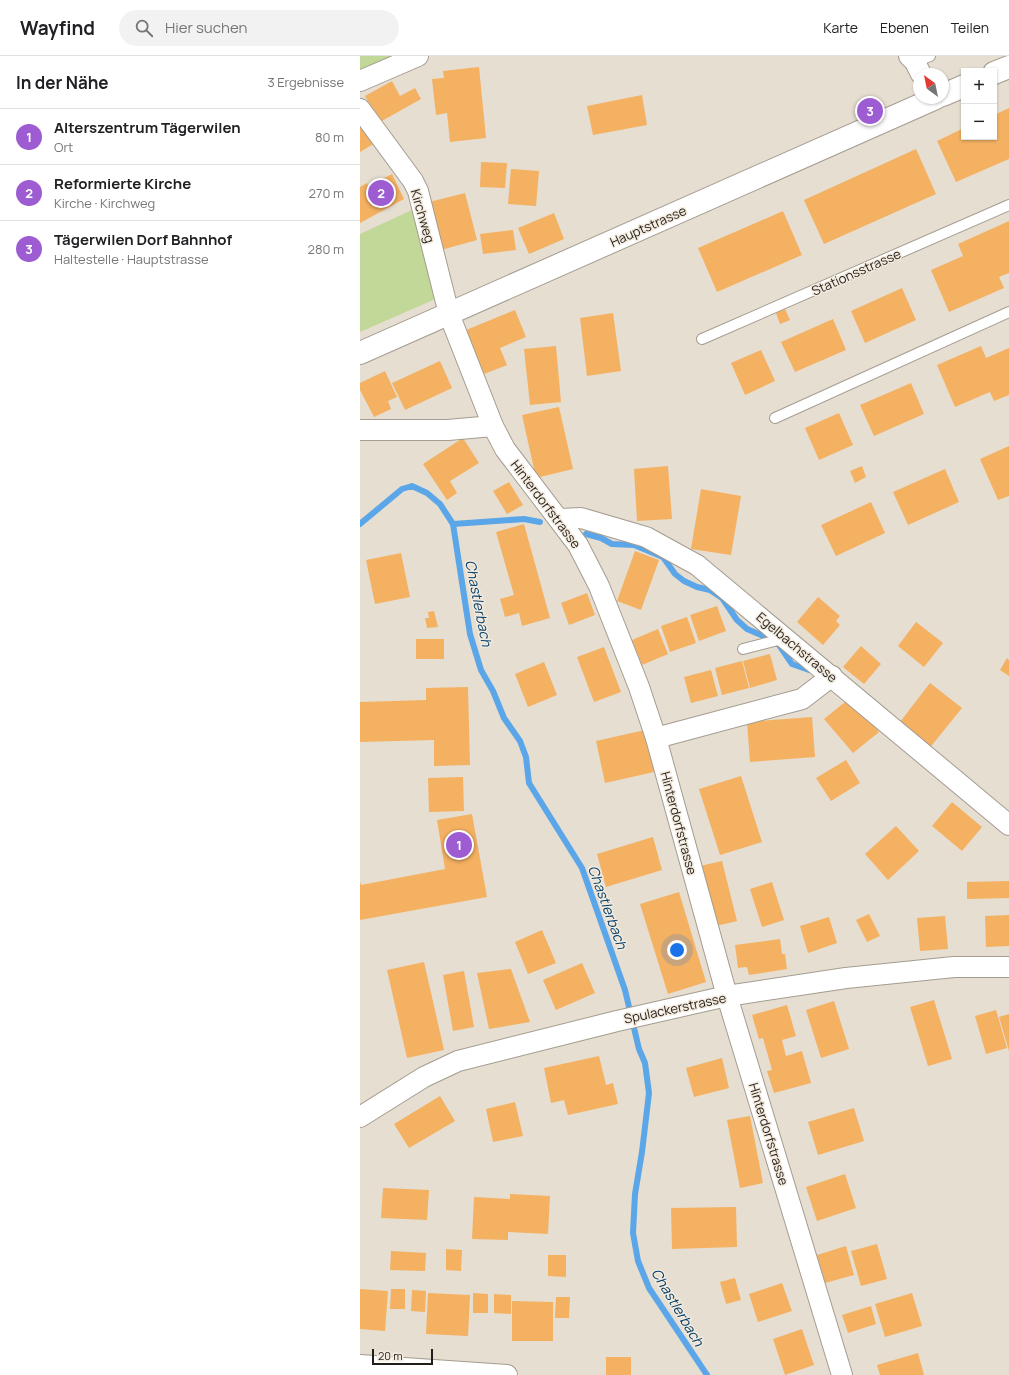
<!DOCTYPE html>
<html lang="de">
<meta charset="utf-8">
<style>
body{margin:0;font-family:Manrope,sans-serif;background:#f2f2f2;color:#202124}
.controls{position:absolute;right:12px;top:12px;display:grid;overflow:hidden;border-radius:0px;box-shadow:0 1px 3px #0004}
.controls button{width:36px;height:36px;display:grid;place-items:center;padding:0;border:0;border-bottom:1px solid #e0e0e0;background:#fff;color:#202124;font:20px sans-serif}
.compass{position:absolute;left:553px;top:12px;width:36px;height:36px;border-radius:50%;background:#fff;box-shadow:0 1px 3px #0004;rotate:327deg}
.scale{position:absolute;left:12px;bottom:10px;width:61px;box-sizing:border-box;padding-left:4px;border:2px solid #221e1a;border-top:0;font-size:11px;line-height:14px;white-space:nowrap;color:#221e1a;-webkit-text-stroke:3px #f4ebdf;paint-order:stroke}
.you{position:absolute;left:317px;top:894px;width:14px;height:14px;margin:-10px;border:3px solid #fff;border-radius:50%;background:#1a73e8;box-shadow:0 0 0 6px #1a73e833}
.badge{display:grid;place-items:center;width:26px;height:26px;border-radius:50%;background:#9d5cd2;color:#fff;font-size:13px;font-weight:700}
.pin{position:absolute;translate:-50% -50%;border:2px solid #fff;box-shadow:0 1px 4px #0006}
.list{margin:0;padding:0;list-style:none}
h2{display:flex;justify-content:space-between;align-items:center;height:52px;margin:0;padding:0 16px;font-size:17px}
h2 small{font-size:13px;font-weight:400;color:#757577}
.list li{display:grid;grid-template-columns:26px 1fr auto;gap:12px;align-items:center;box-sizing:border-box;height:56px;padding:0 16px;border-top:1px solid #e0e0e0}
.list b{display:block;font-size:15px;white-space:nowrap}
.list p{margin:0;font-size:13px;white-space:nowrap;color:#757577}
.list em{font-size:13px;font-style:normal;color:#757577}
.icon{flex:none;width:22px;height:22px;fill:none;stroke:currentColor;stroke-width:2;stroke-linecap:round;stroke-linejoin:round}
.map{position:relative;flex:none;width:649px;height:1319px;overflow:hidden}
header{display:flex;align-items:center;gap:24px;box-sizing:border-box;height:56px;padding:0 20px;background:#fff;border-bottom:1px solid #e0e0e0}
header strong{font-size:19px}
nav{display:flex;gap:22px;margin-inline-start:auto;font-size:14px}
.search{width:280px;height:36px;background:#f2f2f2;display:flex;align-items:center;gap:10px;box-sizing:border-box;padding:0 14px;border-radius:22px;color:#757577;font-size:15px}
main{display:flex}
aside{flex:1;background:#fff}
.map>svg:first-child{display:block}
</style>
<header>
<strong>Wayfind</strong>
<div class="search"><svg class="icon" aria-label="search" viewBox="0 0 24 24"><circle cx="10" cy="10" r="6"/><path d="M15 15l6 6"/></svg>Hier suchen</div>
<nav><a>Karte</a><a>Ebenen</a><a>Teilen</a></nav>
</header>
<main>
<aside>
<h2>In der Nähe<small>3 Ergebnisse</small></h2>
<ul class="list">
<li><span class="badge">1</span><div><b>Alterszentrum Tägerwilen</b><p>Ort</p></div><em>80 m</em></li>
<li><span class="badge">2</span><div><b>Reformierte Kirche</b><p>Kirche · Kirchweg</p></div><em>270 m</em></li>
<li><span class="badge">3</span><div><b>Tägerwilen Dorf Bahnhof</b><p>Haltestelle · Hauptstrasse</p></div><em>280 m</em></li>
</ul>
</aside>
<div class="map">
<svg width="649" height="1319" viewBox="0 0 649 1319">
<rect width="100%" height="100%" fill="#e6ded1"/>
<g fill="#c2d898">
<path d="M0 0H50L0 18Z"/>
<path d="M54 153 80 241 0 276V178Z"/>
</g>
<g fill="none" stroke-linecap="round" stroke-linejoin="round">
<g stroke="#5ba6e8" stroke-width="6">
<path d="M0 468 42 433 52 430 67 437 80 448 93 468 110 578 121 614 133 635 144 662 160 685 166 701 169 727 222 812 265 934 279 993 285 1007 289 1037 282 1096 275 1138 273 1177 278 1205 289 1232 347 1319"/>
<path d="M93 468 164 463 180 466"/>
<path d="M226 478 241 482 252 488 274 489 303 501 315 518 324 525 337 531 350 534 362 542 377 564 387 573 406 581 419 589 432 608 449 614"/>
</g>
</g>
<g fill="#f4b162">
<path d="M119 11 126 82 90 86 87 57 76 59 72 23 84 22 83 15Z"/>
<path d="M32 25 40 40 55 32 61 43 20 66 5 40Z"/>
<path d="M282 39 287 69 233 79 227 50Z"/>
<path d="M649 52V103L596 126 577 85 604 72V81H634V59Z"/>
<path d="M0 58 17 86 0 96Z"/>
<path d="M556 93 576 138 464 188 444 144Z"/>
<path d="M121 106 147 107 145 132 120 131Z"/>
<path d="M151 113 179 115 176 150 148 148Z"/>
<path d="M32 118 44 143 0 167V131L7 127 8 130Z"/>
<path d="M105 137 117 184 81 194 69 146Z"/>
<path d="M423 155 442 199 357 236 338 192Z"/>
<path d="M194 157 204 183 169 198 158 172Z"/>
<path d="M649 165V217L639 221 644 232 589 256 571 214 603 200 598 188Z"/>
<path d="M153 174 156 194 123 198 120 178Z"/>
<path d="M542 232 556 264 505 287 491 255Z"/>
<path d="M425 253 430 264 420 268 416 257Z"/>
<path d="M155 254 166 281 140 292 147 309 124 318 106 274Z"/>
<path d="M253 257 261 315 227 320 220 262Z"/>
<path d="M473 263 486 294 435 316 421 286Z"/>
<path d="M196 290 201 346 170 349 164 293Z"/>
<path d="M621 290 626 302 649 292V339L634 345 630 336 595 351 577 309Z"/>
<path d="M401 294 415 325 385 339 371 307Z"/>
<path d="M80 305 92 332 45 354 32 327Z"/>
<path d="M25 315 37 341 28 345 31 353 14 361 0 334V327Z"/>
<path d="M551 327 564 358 514 380 500 349Z"/>
<path d="M199 351 213 413 176 422 162 359Z"/>
<path d="M479 357 493 389 459 404 445 372Z"/>
<path d="M103 382 119 407 90 425 97 437 87 444 63 408Z"/>
<path d="M649 390V440L638 444 620 403Z"/>
<path d="M308 410 312 463 277 465 274 413Z"/>
<path d="M502 410 506 421 495 427 490 415Z"/>
<path d="M585 413 599 446 548 469 533 436Z"/>
<path d="M149 426 163 449 147 458 133 435Z"/>
<path d="M341 433 381 440 371 499 331 493Z"/>
<path d="M511 446 525 477 476 500 461 469Z"/>
<path d="M164 468 190 562 162 570 159 557 145 561 140 543 154 539 136 476Z"/>
<path d="M275 495 299 504 281 554 257 545Z"/>
<path d="M41 497 50 541 15 548 6 504Z"/>
<path d="M227 537 235 559 209 569 201 547Z"/>
<path d="M458 541 480 560 476 565 480 569 463 589 437 566Z"/>
<path d="M357 550 366 575 339 585 330 559Z"/>
<path d="M74 555 78 571 67 572 65 562H69L68 556Z"/>
<path d="M327 561 336 587 310 596 301 570Z"/>
<path d="M556 566 583 587 564 611 538 590Z"/>
<path d="M298 573 308 598 282 609 272 584Z"/>
<rect x="56" y="583" width="28" height="20"/>
<path d="M501 590 521 608 504 628 483 611Z"/>
<path d="M244 591 261 636 234 646 217 601Z"/>
<path d="M410 598 417 624 390 632 383 605Z"/>
<path d="M647 602 649 604V620L640 614Z"/>
<path d="M382 605 389 632 362 639 355 612Z"/>
<path d="M184 606 197 639 168 651 155 618Z"/>
<path d="M351 614 358 640 331 647 324 621Z"/>
<path d="M570 627 602 652 568 694 537 670Z"/>
<path d="M108 631 110 709 74 710V684L0 686V646L66 644V632Z"/>
<path d="M490 642 519 676 493 697 464 663Z"/>
<path d="M452 661 455 701 390 706 387 666Z"/>
<path d="M285 674 294 716 245 727 236 685Z"/>
<path d="M486 704 500 727 471 745 456 722Z"/>
<path d="M381 720 402 786 360 799 339 733Z"/>
<path d="M103 721 104 755 69 756 68 722Z"/>
<path d="M592 746 622 771 602 795 572 770Z"/>
<path d="M112 758 127 841 0 864V825L1 829 85 813 77 764Z"/>
<path d="M536 770 559 795 528 824 505 798Z"/>
<path d="M293 781 302 814 246 831 237 798Z"/>
<path d="M362 805 377 865 356 870 340 810Z"/>
<path d="M649 825V842L607 843V826Z"/>
<path d="M412 826 424 864 402 871 390 833Z"/>
<path d="M319 836 346 926 308 938 280 848Z"/>
<path d="M509 858 520 880 507 886 496 864Z"/>
<path d="M649 859V890L626 891 625 860Z"/>
<path d="M585 860 588 893 560 895 557 862Z"/>
<path d="M469 861 477 887 448 897 440 870Z"/>
<path d="M182 874 196 907 168 918 155 886Z"/>
<path d="M420 883 422 898H425L427 913 389 919 387 911 378 912 375 889Z"/>
<path d="M64 906 84 994 47 1002 27 914Z"/>
<path d="M222 907 235 937 196 954 183 924Z"/>
<path d="M151 913 170 966 129 973 117 917Z"/>
<path d="M104 915 114 971 93 975 83 919Z"/>
<path d="M574 944 592 1003 568 1010 550 951Z"/>
<path d="M474 945 489 993 461 1002 446 954Z"/>
<path d="M427 949 436 980 422 984 426 1000 442 995 451 1027 414 1037 407 1015 412 1014 403 982 399 983 392 959Z"/>
<path d="M636 954 647 992 626 998 615 960Z"/>
<path d="M649 958V995L639 961Z"/>
<path d="M239 1000 246 1029 253 1027 258 1048 208 1059 204 1044 191 1047 184 1012Z"/>
<path d="M362 1002 369 1032 334 1041 326 1012Z"/>
<path d="M80 1040 95 1065 49 1092 34 1068Z"/>
<path d="M155 1046 163 1080 133 1086 126 1053Z"/>
<path d="M494 1052 504 1085 458 1099 448 1066Z"/>
<path d="M390 1060 403 1127 380 1132 367 1064Z"/>
<path d="M485 1118 496 1152 457 1165 446 1131Z"/>
<path d="M23 1132 69 1134 67 1164 21 1162Z"/>
<path d="M150 1138 190 1140 188 1178 148 1176V1184L112 1183 114 1141 150 1143Z"/>
<path d="M376 1151 377 1191 312 1193 311 1152Z"/>
<path d="M517 1188 527 1223 501 1230 491 1195Z"/>
<path d="M486 1190 494 1219 465 1227 457 1199Z"/>
<path d="M86 1193 102 1194 101 1215 86 1214Z"/>
<path d="M31 1195 66 1197 65 1215 30 1214Z"/>
<path d="M188 1199H206V1221L188 1220Z"/>
<path d="M375 1222 381 1244 366 1248 360 1226Z"/>
<path d="M422 1227 432 1255 398 1266 389 1238Z"/>
<path d="M0 1233 28 1235 25 1275 0 1273Z"/>
<path d="M31 1233H45V1253H30Z"/>
<path d="M52 1234 66 1235 65 1256 51 1255Z"/>
<path d="M68 1237 110 1239 108 1280 66 1278Z"/>
<path d="M113 1237 128 1238V1257H113Z"/>
<path d="M552 1237 562 1270 525 1281 515 1248Z"/>
<path d="M134 1238 151 1239V1258L134 1257Z"/>
<path d="M196 1241H210L209 1262H195Z"/>
<path d="M152 1245 193 1246V1285H152Z"/>
<path d="M511 1250 516 1268 488 1277 482 1259Z"/>
<path d="M442 1273 454 1309 425 1319 413 1283Z"/>
<path d="M558 1297 564 1319H520L517 1309Z"/>
<rect x="246" y="1301" width="25" height="18"/>
</g>
<g fill="none" stroke-linecap="round" stroke-linejoin="round">
<g stroke="#a49c90" stroke-width="12">
<g id="service">
<path d="M555 6 570 0"/>
<path d="M342 283 649 149"/>
<path d="M415 362 649 256"/>
<path d="M383 593 426 582"/>
</g>
</g>
<g stroke="#a49c90" stroke-width="22">
<g id="minor">
<path d="M549 0 555 6 561 18"/>
<path d="M0 25 58 0"/>
<path d="M0 53 53 125 58 135 89 258 133 370"/>
<path d="M0 374H88L133 370 145 393 218 489 239 530 279 631 296 682 367 940 482 1319"/>
<path d="M200 463 221 462 286 481 337 509 649 769"/>
<path d="M296 682 442 643 472 620"/>
<path d="M0 1061 64 1021 98 1005 257 965 367 940 486 922 594 911H649"/>
<path d="M0 1309 147 1319"/>
</g>
</g>
<g stroke="#a49c90" stroke-width="24">
<g id="tertiary">
<path d="M634 17 649 11"/>
<path d="M583 39 604 30"/>
<path d="M0 297 576 42"/>
</g>
</g>
<use href="#service" stroke="#fff" stroke-width="10"/>
<use href="#minor" stroke="#fff" stroke-width="20"/>
<use href="#tertiary" stroke="#fff" stroke-width="22"/>
</g>
<g text-anchor="middle" dominant-baseline="central" stroke-width="3" stroke-linejoin="round" paint-order="stroke">
<g font-size="13" fill="#221e1a" stroke="#f4ebdf">
<text transform="translate(63 160) rotate(74)">Kirchweg</text>
<text transform="translate(288 170) rotate(-24)">Hauptstrasse</text>
<text transform="translate(496 216) rotate(-24)">Stationsstrasse</text>
<text transform="translate(186 448) rotate(53)">Hinterdorfstrasse</text>
<text transform="translate(437 591) rotate(40)">Egelbachstrasse</text>
<text transform="translate(319 767) rotate(75)">Hinterdorfstrasse</text>
<text transform="translate(315 952) rotate(-12)">Spulackerstrasse</text>
<text transform="translate(409 1078) rotate(73)">Hinterdorfstrasse</text>
</g>
<g font-size="14" font-style="italic" fill="#043f6a" stroke="#f4ebdf">
<text transform="translate(119 547) rotate(79)">Chastlerbach</text>
<text transform="translate(248 851) rotate(70)">Chastlerbach</text>
<text transform="translate(318 1251) rotate(59)">Chastlerbach</text>
</g>
</g>
</svg>
<div class="controls">
<button>+</button>
<button>−</button>
</div>
<svg class="compass" viewBox="-18 -18 36 36"><path d="M0-13l5 13h-10z" fill="#e53935"/><path d="M0 13l5-13h-10z" fill="#757577"/></svg>
<div class="scale">20 m</div>
<div class="you"></div>
<div class="pin badge" style="left:99px;top:789px">1</div>
<div class="pin badge" style="left:21px;top:137px">2</div>
<div class="pin badge" style="left:510px;top:55px">3</div>
</div>
</main>
